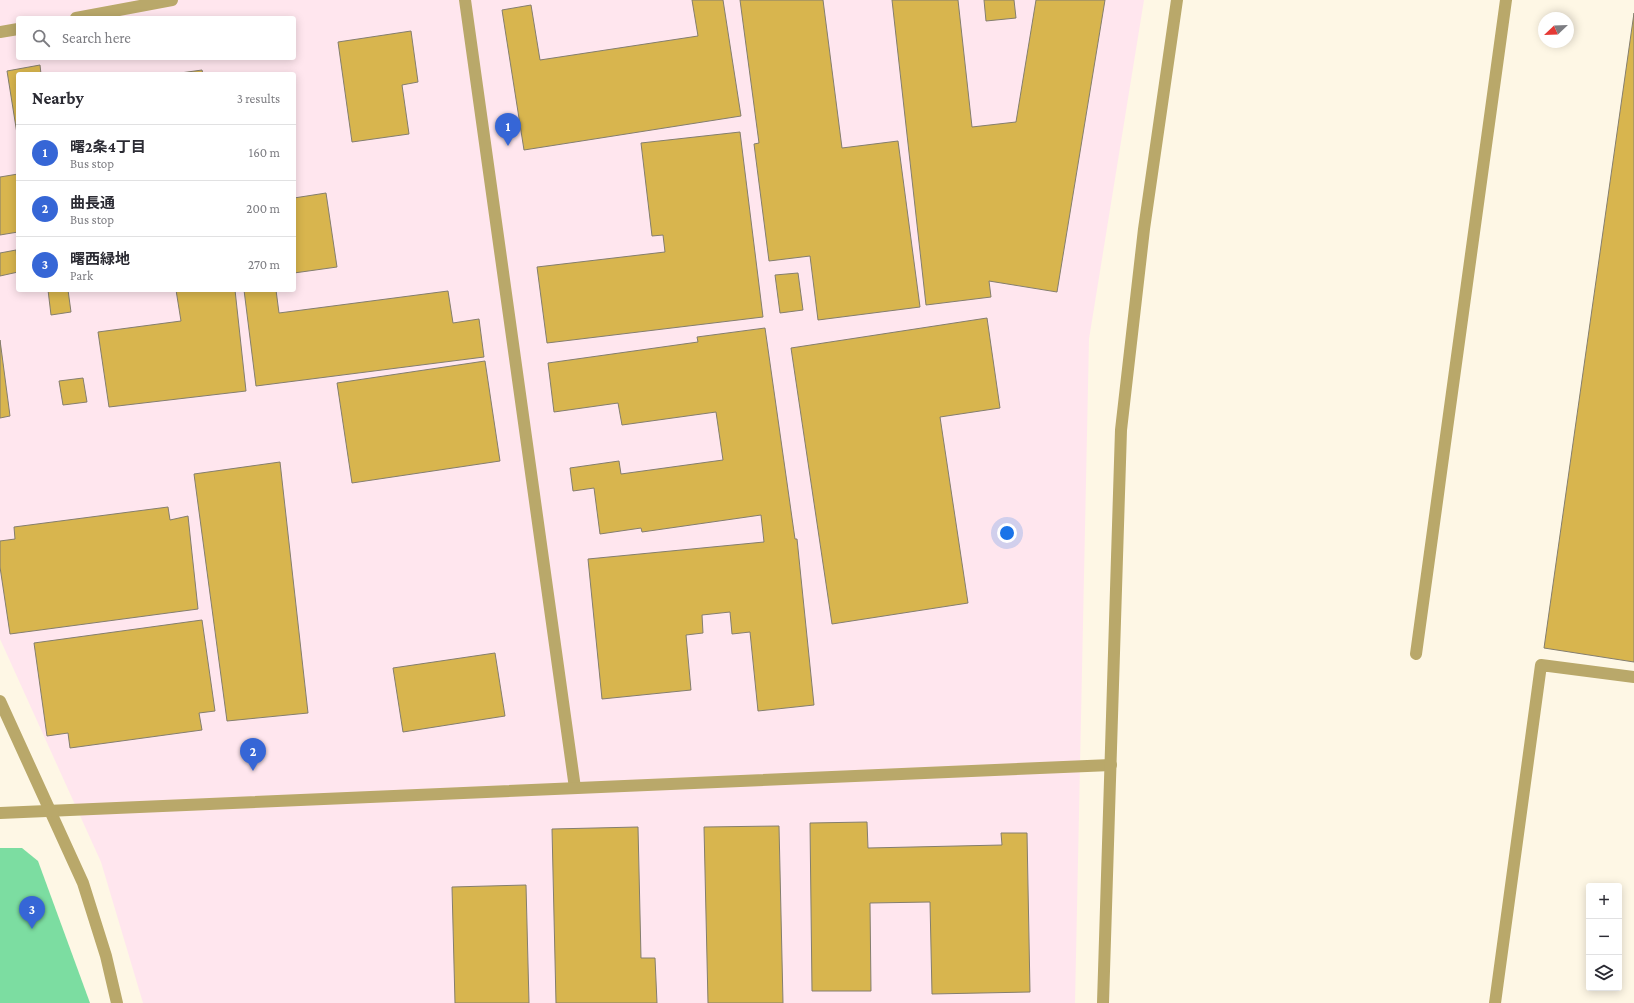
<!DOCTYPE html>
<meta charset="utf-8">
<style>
body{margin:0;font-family:"Crimson Pro","Noto Sans JP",serif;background:#f7f7f7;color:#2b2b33}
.controls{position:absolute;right:12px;bottom:12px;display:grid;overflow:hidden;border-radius:4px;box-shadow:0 2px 10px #0003}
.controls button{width:36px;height:36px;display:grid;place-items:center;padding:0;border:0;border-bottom:1px solid #e1e1e2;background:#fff;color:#2b2b33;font:20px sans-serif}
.compass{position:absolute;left:1538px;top:12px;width:36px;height:36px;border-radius:50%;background:#fff;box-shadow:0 2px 10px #0003;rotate:247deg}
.you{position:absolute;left:1007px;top:533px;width:14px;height:14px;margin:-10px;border:3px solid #fff;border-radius:50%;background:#1a73e8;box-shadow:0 0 0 6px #1a73e833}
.badge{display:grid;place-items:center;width:26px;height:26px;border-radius:50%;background:#3666d6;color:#fff;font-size:13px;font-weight:700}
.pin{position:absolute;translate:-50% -33px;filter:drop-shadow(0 1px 2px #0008)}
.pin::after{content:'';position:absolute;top:21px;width:14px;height:12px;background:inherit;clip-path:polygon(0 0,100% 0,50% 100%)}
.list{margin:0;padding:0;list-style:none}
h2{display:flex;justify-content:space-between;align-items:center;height:52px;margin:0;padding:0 16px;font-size:17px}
h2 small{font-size:13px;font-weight:400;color:#7c7c81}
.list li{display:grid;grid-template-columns:26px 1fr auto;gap:12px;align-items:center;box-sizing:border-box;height:56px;padding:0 16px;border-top:1px solid #e1e1e2}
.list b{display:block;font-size:15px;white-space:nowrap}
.list p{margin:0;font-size:13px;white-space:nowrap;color:#7c7c81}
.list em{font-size:13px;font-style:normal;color:#7c7c81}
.icon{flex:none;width:22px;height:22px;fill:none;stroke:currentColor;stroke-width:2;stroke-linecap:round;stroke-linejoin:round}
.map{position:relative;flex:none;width:1634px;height:1003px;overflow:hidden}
.search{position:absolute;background:#fff;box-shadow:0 2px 10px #0003;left:16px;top:16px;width:280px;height:44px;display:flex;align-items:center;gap:10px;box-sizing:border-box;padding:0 14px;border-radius:4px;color:#7c7c81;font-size:15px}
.panel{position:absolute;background:#fff;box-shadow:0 2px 10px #0003;left:16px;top:72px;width:280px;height:220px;border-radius:4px}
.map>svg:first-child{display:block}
</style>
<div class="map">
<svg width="1634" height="1003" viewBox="0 0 1634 1003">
<rect width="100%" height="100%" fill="#fef7e5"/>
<path fill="#ffe6ee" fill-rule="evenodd" d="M0 0H1144L1089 339 1075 1003H143L101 862 0 639ZM18 18H294V58H18ZM18 74H294V290H18Z"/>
<path fill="#7cdda1" d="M0 848H22L38 861 90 1003H0Z"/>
<g fill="#d8b54e" stroke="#847e6e">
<path d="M692 0H723L741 116 524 150 502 10 531 5 540 60 698 36Z"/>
<path d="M740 0H823L842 148 898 141 920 307 818 320 810 256 769 261 754 144 759 143Z"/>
<path d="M892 0H958L972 127 1016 122 1036 0H1105L1057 292 989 281 991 297 926 305Z"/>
<path d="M984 0H1014L1016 18 986 21Z"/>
<path d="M1634 13V662L1544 648Z"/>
<path d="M411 31 418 82 402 85 409 134 352 142 338 42Z"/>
<path d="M40 65 41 74H18V140L7 71Z"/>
<path d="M202 70 203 74H173Z"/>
<path d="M740 132 763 317 547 343 537 267 665 252 663 235 652 236 641 143Z"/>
<path d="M18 174V232L0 235V177Z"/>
<path d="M326 193 337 267 294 273V198Z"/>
<path d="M16 250 18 272 0 276V253Z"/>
<path d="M798 273 803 310 780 313 775 275Z"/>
<path d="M48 290H68L71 312 51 315Z"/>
<path d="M176 290H235L246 391 109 407 98 332 181 321Z"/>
<path d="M244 290H276L279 313 448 291 453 323 479 319 484 357 256 386Z"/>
<path d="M987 318 1000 408 940 417 968 603 832 624 791 348Z"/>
<path d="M765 328 795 539H797L814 705 758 711 750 632 732 634 730 612 702 615 703 633 686 635 691 690 602 699 588 559 764 542 761 515 642 532 641 528 600 534 594 488 573 491 570 468 619 461 621 474 723 460 716 412 622 425 618 403 554 412 548 363 698 342 697 337Z"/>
<path d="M0 340 10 416 0 418Z"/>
<path d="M485 361 500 461 352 483 337 383Z"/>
<path d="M83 378 87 402 63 405 59 381Z"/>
<path d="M280 462 308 713 227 721 194 474Z"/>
<path d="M168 507 170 520 188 516 198 609 10 634 0 567V541L15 539 14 527Z"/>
<path d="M202 620 215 711 199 713 202 730 70 748 68 733 47 736 34 643Z"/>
<path d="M495 653 505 716 403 732 393 668Z"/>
<path d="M867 822 868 848 1002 845 1001 833H1027L1030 992 932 994 930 902 870 903 871 991H812L810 823Z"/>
<path d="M779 826 783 1003H708L704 827Z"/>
<path d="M638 827 641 958H655L657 1003H556L552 829Z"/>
<path d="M526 885 529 1003H455L452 887Z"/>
</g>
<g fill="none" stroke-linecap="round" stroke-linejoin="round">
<g stroke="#b9a86a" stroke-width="12">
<path d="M465 0 575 788"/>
<path d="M76 18 172 0"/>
<path d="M0 32 18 29"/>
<path d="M1416 654 1506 0"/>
<path d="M0 701 83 883 106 956 117 1003"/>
<path d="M0 813 1111 765"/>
<path d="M1103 1003 1121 430 1144 229 1177 0"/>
<path d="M1495 1003 1541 665 1634 677"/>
</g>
</g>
</svg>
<div class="controls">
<button>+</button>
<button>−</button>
<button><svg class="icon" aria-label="layers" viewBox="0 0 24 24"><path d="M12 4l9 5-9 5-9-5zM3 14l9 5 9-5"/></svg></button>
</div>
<svg class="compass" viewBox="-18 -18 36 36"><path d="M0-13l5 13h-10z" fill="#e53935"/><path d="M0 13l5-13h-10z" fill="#7c7c81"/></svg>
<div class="you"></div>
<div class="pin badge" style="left:508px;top:146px">1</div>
<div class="pin badge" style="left:253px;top:771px">2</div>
<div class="pin badge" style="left:32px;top:929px">3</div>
<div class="search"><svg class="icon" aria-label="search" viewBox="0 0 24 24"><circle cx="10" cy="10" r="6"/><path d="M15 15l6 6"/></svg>Search here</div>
<section class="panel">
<h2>Nearby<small>3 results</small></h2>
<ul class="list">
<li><span class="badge">1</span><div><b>曙2条4丁目</b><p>Bus stop</p></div><em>160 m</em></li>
<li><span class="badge">2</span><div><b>曲長通</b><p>Bus stop</p></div><em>200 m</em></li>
<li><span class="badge">3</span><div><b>曙西緑地</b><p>Park</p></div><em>270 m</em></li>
</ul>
</section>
</div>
